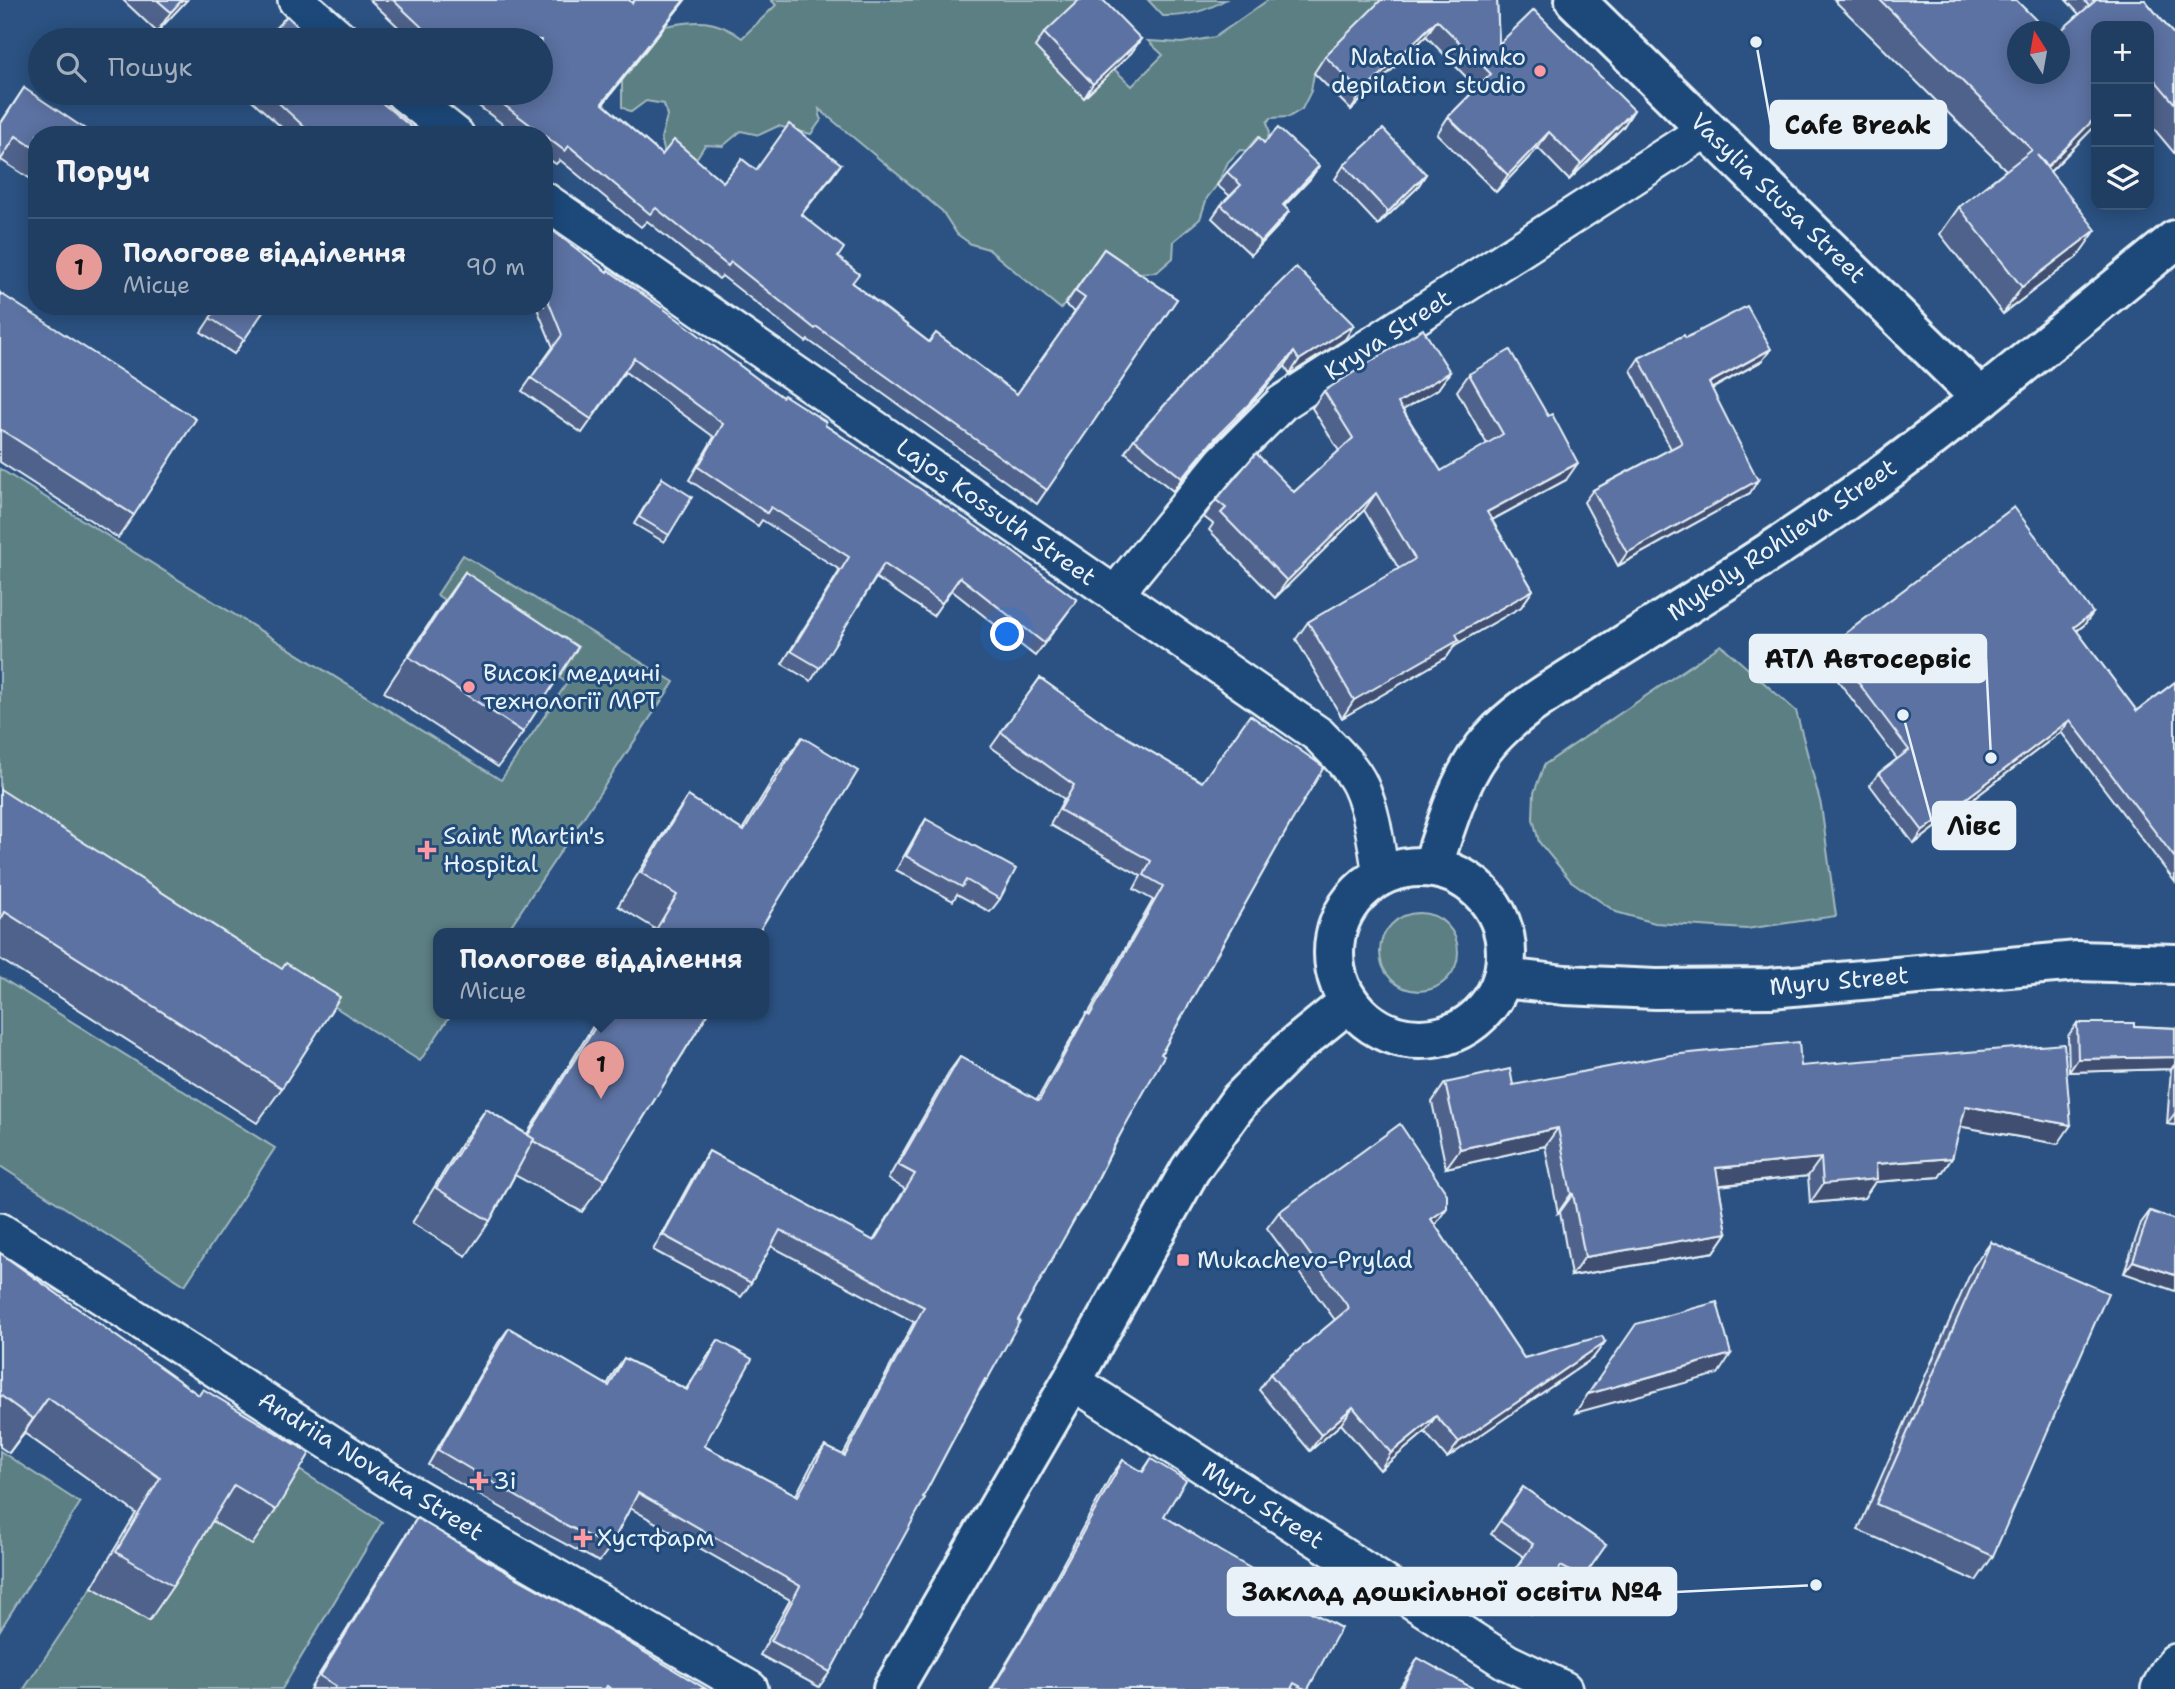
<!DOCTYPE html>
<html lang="uk">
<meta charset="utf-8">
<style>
body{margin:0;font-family:"Shantell Sans",sans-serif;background:#2d496b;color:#f1f3f6}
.controls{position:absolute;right:21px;top:21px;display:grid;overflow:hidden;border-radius:14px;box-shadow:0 4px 18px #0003}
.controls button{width:63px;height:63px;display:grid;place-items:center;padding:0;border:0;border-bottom:2px solid #3d5777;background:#203e62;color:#f1f3f6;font:35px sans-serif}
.compass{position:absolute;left:2007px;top:21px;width:63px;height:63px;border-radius:50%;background:#203e62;box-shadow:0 4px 18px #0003;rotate:349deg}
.you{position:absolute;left:1008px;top:635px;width:24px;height:24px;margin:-18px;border:5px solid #fff;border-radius:50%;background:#1a73e8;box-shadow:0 0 0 10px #1a73e833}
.badge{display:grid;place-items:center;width:46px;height:46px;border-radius:50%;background:#e69b98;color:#111;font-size:23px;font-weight:700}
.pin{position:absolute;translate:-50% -58px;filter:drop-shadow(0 2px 4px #0008)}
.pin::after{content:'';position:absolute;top:37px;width:24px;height:21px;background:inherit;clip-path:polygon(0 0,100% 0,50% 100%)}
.popup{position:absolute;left:433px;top:928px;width:336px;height:91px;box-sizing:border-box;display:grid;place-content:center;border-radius:14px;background:#203e62;filter:drop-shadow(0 2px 5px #0005);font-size:23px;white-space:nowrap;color:#a2aebe}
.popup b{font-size:26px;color:#f1f3f6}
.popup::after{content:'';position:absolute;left:50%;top:100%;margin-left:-14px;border:14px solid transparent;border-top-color:#203e62}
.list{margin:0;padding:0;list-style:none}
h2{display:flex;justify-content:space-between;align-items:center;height:91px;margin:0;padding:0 28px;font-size:30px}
h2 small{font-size:23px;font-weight:400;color:#a2aebe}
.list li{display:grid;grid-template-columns:46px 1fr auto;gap:21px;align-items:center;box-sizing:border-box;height:98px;padding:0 28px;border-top:2px solid #3d5777}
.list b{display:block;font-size:26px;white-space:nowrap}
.list p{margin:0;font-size:23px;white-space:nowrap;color:#a2aebe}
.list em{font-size:23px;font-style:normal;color:#a2aebe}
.icon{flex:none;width:38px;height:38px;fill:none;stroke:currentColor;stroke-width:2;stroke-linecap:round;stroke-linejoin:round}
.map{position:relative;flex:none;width:2175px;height:1689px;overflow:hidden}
.search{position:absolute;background:#203e62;box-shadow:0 4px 18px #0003;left:28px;top:28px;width:525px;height:77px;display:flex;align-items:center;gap:18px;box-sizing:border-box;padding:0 24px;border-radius:38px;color:#a2aebe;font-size:26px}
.panel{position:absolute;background:#203e62;box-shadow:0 4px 18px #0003;left:28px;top:126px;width:525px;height:189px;border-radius:28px}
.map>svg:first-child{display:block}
</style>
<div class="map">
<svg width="2175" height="1689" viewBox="0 0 2175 1689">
<rect width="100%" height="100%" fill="#2b5282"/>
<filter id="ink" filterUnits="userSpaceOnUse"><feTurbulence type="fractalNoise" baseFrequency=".0143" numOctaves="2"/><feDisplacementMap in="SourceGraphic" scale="14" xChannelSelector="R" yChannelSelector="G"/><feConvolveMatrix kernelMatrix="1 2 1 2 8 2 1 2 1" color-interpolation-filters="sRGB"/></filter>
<g filter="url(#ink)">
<g fill="#5c7f84" stroke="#a2b8be" stroke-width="2">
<path d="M771 0H1080L1105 76 1114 69 1132 86 1163 55 1148 41 1182 43 1215 37 1268 0H1386L1412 34 1415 51 1403 64 1383 60 1349 38 1314 74 1311 91 1302 109 1289 117 1271 118 1267 122 1269 130 1268 141 1249 151 1240 150 1228 162 1217 185 1207 198 1200 219 1174 241 1173 258 1157 272 1138 273 1095 262 1061 309 988 249 971 244 957 234 942 211 819 109 821 120 811 134 778 126 759 135 741 131 723 146 705 145 687 173 665 154 661 138 667 116 664 104 646 101 631 112 622 107V80L665 26C697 20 715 18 742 38L776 5Z"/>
<path d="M1148 0H1225C1206 11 1186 17 1163 16Z"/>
<path d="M0 469 501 780 567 683 437 595 463 555 674 682 506 933H438V1013H452L420 1061 0 794Z"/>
<path d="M1721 645 1796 711 1821 805 1836 916 1746 929 1655 923 1616 912 1571 881 1539 842 1533 819 1534 793 1544 765Z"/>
<circle cx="1419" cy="952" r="39"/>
<path d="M0 977 275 1148 185 1285 0 1166Z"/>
<path d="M207 1412 382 1522 282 1689H24L92 1587 149 1621Z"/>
<path d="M0 1451 80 1503 0 1630Z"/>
</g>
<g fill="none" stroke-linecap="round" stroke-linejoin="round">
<g stroke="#e8f1f8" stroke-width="40">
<g id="street">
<path d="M296 0 342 40"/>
<path d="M403 93 456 135"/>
<path d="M544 200 1319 735C1333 750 1351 766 1360 785 1373 813 1376 845 1381 875"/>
<path d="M1117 596 1128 578 1223 462 1282 403 1707 129"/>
<path d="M0 1231 401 1488 750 1689"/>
<path d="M1072 1381 1507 1662 1564 1689"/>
<path d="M2159 1689 2168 1671 2175 1662"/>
</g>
</g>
<g stroke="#e8f1f8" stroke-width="44">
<g id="secondary">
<path d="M1981 398 2175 240"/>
<path d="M893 1689 1072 1381 1190 1170 1240 1100 1290 1050 1349 1002"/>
</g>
</g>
<g stroke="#e8f1f8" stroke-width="44">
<g id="primary">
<path d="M1432 867C1447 824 1460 773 1491 739 1516 711 1549 692 1580 672 1611 653 1643 633 1674 613 1780 547 1885 478 1981 398L1575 0"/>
<circle cx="1420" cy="953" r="86"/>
<path d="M1503 978 1565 985 1656 989 1770 988 2078 961 2175 964"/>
</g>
</g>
<use href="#street" stroke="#1f4a7a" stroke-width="35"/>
<use href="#secondary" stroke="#1f4a7a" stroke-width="38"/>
<use href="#primary" stroke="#1f4a7a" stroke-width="38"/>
</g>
<g fill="#4f628b" stroke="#e8f1f8" stroke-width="2">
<path d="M123 0H187L157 32Z"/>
<path d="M370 0H629L632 3 635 0H685L603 104 662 155 723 182 756 170 841 164 802 214 838 257 853 283 929 342 1017 394 1075 312 1065 305 1104 249 1177 299 1037 504 808 340 806 342 722 276 719 279 647 221 641 227 560 160 556 164 544 156V135H517L472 101 469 105 455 93H541V40H412Z"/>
<path d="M1497 0 1499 44 1634 110 1623 127 1569 180 1538 148 1496 192 1437 134 1448 117 1477 88 1426 36 1351 110 1314 73 1325 56Z"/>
<path d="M1834 0H2016L2018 74 2079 14 2066 0H2145L2175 36V154L2149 123V26H2096V125L2050 172 2077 257 2003 314 1940 234 1959 207 2006 170Z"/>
<path d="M1044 33 1141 39 1131 53 1084 98 1035 47Z"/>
<path d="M24 88 37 135V183L1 160 0 161V124Z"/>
<path d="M244 93H370L421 135H290Z"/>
<path d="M1264 143 1319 166 1310 179 1284 206 1289 211 1280 224 1251 255 1212 218 1221 205 1230 196 1217 185 1227 172Z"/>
<path d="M1344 165 1426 174 1417 188 1378 225 1335 179Z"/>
<path d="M544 224 607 272 782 397 825 425 1077 600 1035 656 951 590 933 616 876 578 811 681 782 664 840 570 762 520 758 526 689 480 714 437 625 372 582 433 522 391 553 347 536 306H544Z"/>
<path d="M0 293 134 515 118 538 0 462Z"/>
<path d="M215 306H267L234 354 201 332 217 308Z"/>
<path d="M1232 330 1345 339 1290 374 1285 366 1238 418 1207 449 1173 491 1125 452 1134 439Z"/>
<path d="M1686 338 1762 361 1712 389 1750 493 1618 566 1584 502 1593 490 1671 449 1631 370 1639 358Z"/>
<path d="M1450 372 1438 389 1403 410 1441 471 1487 444 1457 391 1469 374 1566 480 1492 520 1533 590 1521 607 1455 645 1447 657 1342 718 1296 639 1308 622 1399 569 1364 510 1275 598 1209 530 1213 524 1204 517 1216 500 1294 492 1339 451 1312 408 1324 391Z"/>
<path d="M662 478 669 535 664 542 634 524Z"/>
<path d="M465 572 523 732 498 767 384 692 440 607Z"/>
<path d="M2093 613 2084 625 2077 631 2137 711 2175 682V882L2061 732 1914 844 1870 785 1879 773 1897 759 1821 658 1830 645Z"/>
<path d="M1040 678 1106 725 1202 782 1290 824 1161 1054 1084 1206 1075 1218 1018 1320 987 1380 978 1393 830 1672 819 1687 760 1655 790 1600 630 1508 610 1547 599 1562 550 1536 428 1465 498 1343 509 1328 607 1385 614 1372 624 1358 686 1389 718 1340 704 1446 796 1495 814 1460 825 1446 843 1455 914 1322 771 1246 751 1283 741 1297 653 1250 699 1166 709 1151 873 1241 905 1189 888 1179 949 1072 960 1057 1037 1100 1077 1028 1087 1013 1088 1014 1153 900 1134 889 1141 876 1050 825 1064 799 991 747Z"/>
<path d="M802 737 758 933H651L654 928 618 906 666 829 688 796 742 830 779 769Z"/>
<path d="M0 789 282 1088 257 1123 0 959Z"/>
<path d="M926 819 1000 899 990 912 957 894 953 901 896 870 917 833Z"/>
<path d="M601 1013H708L605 1180 582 1212 515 1175 490 1221 466 1256 412 1223 461 1144 486 1109 527 1134Z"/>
<path d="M2077 1023 2175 1028V1125L2167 1124 2171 1069 2069 1072 2068 1036Z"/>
<path d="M1801 1066 2058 1144 1960 1126 1952 1158 1939 1177 1875 1182 1864 1198 1810 1203 1808 1176 1719 1186 1727 1233 1714 1252 1571 1276 1560 1212 1558 1213 1545 1146 1446 1168 1432 1102 1445 1083 1513 1085Z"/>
<path d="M2150 1211 2175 1220 2124 1273 2141 1223Z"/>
<path d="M1279 1212 1435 1225 1524 1358 1605 1342 1593 1358 1447 1458 1425 1432 1380 1470 1341 1424 1310 1451 1259 1390 1270 1374 1335 1320 1267 1228Z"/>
<path d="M1991 1242 1993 1556 1976 1581 1858 1530 1973 1267Z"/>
<path d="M0 1253 276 1510 252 1545 212 1521 173 1586 149 1621 92 1587 136 1513 24 1433 9 1453 0 1447Z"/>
<path d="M1151 1459 1164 1516 1274 1592 1308 1689H991L1032 1620 1111 1476 1123 1460 1142 1472Z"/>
<path d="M1523 1487 1606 1545 1573 1591 1553 1580 1541 1601 1531 1614 1499 1592 1524 1557 1491 1534Z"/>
<path d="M417 1518 499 1568 706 1689H310L407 1533Z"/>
<path d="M1418 1658 1474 1689H1399Z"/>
</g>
<g fill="#405071" stroke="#e8f1f8" stroke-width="2">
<path d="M182 0H187L157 32 171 12Z"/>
<path d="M684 0H685L593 117 602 103Z"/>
<path d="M1437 20 1426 36 1351 110 1362 93Z"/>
<path d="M1141 39 1131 53 1084 98 1093 84Z"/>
<path d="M1634 110 1623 127 1569 180 1581 164Z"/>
<path d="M2096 117V125L2029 193 2048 166Z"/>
<path d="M1549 132 1538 148 1496 192 1508 175Z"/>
<path d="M841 164 832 177 791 227 801 214Z"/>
<path d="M1319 166 1310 179 1273 218 1283 205Z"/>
<path d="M1426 174 1417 188 1378 225 1388 212Z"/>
<path d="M1289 211 1280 224 1251 255 1261 242Z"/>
<path d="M2096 230 2077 257 2003 314 2022 287Z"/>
<path d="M1354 325 1345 339 1290 374 1299 360Z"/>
<path d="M1771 349 1762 361 1700 395 1709 383Z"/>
<path d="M1294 352 1285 366 1238 418 1207 449 1173 491 1182 478 1217 436Z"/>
<path d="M1450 372 1438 389 1386 420 1398 403Z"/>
<path d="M1578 463 1566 480 1475 529 1487 512Z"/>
<path d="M1758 480 1750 493 1618 566 1627 553Z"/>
<path d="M1376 493 1364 510 1275 598 1287 581Z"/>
<path d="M1533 590 1521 607 1455 645 1447 657 1342 718 1354 700 1456 634Z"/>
<path d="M2093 613 2084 625 2065 639 2074 627Z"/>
<path d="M2070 720 2061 732 1914 844 1923 831Z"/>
<path d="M2175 1057V1064L2171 1069 2069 1072 2078 1059Z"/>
<path d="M1966 1106 2071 1125 2058 1144 1952 1125Z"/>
<path d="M2175 1113V1125L2167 1124Z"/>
<path d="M1558 1128 1545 1146 1446 1168 1460 1149Z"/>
<path d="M1821 1158 1808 1176 1703 1187 1716 1168Z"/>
<path d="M1952 1158 1939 1177 1875 1182 1864 1198 1810 1203 1823 1184 1876 1164Z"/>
<path d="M1571 1194H1573L1560 1212 1558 1213Z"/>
<path d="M1447 1208 1435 1225 1431 1219Z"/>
<path d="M1727 1233 1714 1252 1571 1276 1585 1257Z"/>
<path d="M2133 1261 2175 1275V1291L2124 1273Z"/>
<path d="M1605 1342 1593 1358 1447 1458 1459 1442Z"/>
<path d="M1731 1354 1718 1374 1575 1413 1588 1394Z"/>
<path d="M48 1398 24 1433 9 1453 33 1419Z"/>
<path d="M1353 1407 1341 1424 1310 1451 1321 1435Z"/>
<path d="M1436 1416 1425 1432 1380 1470 1391 1453Z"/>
</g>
<g fill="#5c72a2" stroke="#e8f1f8" stroke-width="2">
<path d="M157 0H182L171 12Z"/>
<path d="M393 0H629L632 3 635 0H684L602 103 662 155 674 140 723 182 742 159 756 170 789 124 841 164 801 214 844 248 838 257 859 274 852 283 929 342 936 333 1017 394 1085 298 1075 291 1104 249 1177 299 1047 490 817 327 815 329 731 262 728 266 656 208 650 214 569 146 565 151 488 93H541V40H421L427 32Z"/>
<path d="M1079 0H1103L1141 39 1093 84 1044 33Z"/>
<path d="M1381 0H1497L1499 44 1534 10 1634 110 1581 164 1549 132 1508 175 1448 117 1491 74 1437 20 1362 93 1325 56Z"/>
<path d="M1880 0H2016L2048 32H2018V74H2060L2059 32 2096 0H2145L2175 36V104L2149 73V26H2096V117L2048 166 2037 155 2096 230 2022 287 1959 207 2032 150Z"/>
<path d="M2084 0H2096L2089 6Z"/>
<path d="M287 16 312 40H264Z"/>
<path d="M24 88 94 135H37V150L16 136 0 161V125Z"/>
<path d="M268 93H370L421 135H313Z"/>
<path d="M1278 128 1319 166 1283 205 1289 211 1261 242 1221 205 1241 185 1227 172 1259 137 1264 143Z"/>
<path d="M1383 129 1426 174 1388 212 1344 165Z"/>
<path d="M544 224 607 272 608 270 668 312 782 397 784 395 826 422 825 425 1005 546 1077 600 1044 643 960 577 942 603 884 564 820 668 791 651 849 557 771 507 767 513 698 467 723 424 634 358 591 419 531 378 562 335 544 290Z"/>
<path d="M1296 267 1354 325 1299 360 1294 352 1248 405 1217 436 1182 478 1134 439 1232 330Z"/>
<path d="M0 293 196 419 134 515 0 429Z"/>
<path d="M219 306H267L244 340 210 318Z"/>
<path d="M1747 306 1771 349 1709 383 1758 480 1627 553 1593 490 1682 443 1639 358 1684 335 1686 338Z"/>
<path d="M1423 329 1450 372 1398 403 1441 471 1503 434 1469 374 1510 350 1548 416 1552 414 1578 463 1487 512 1533 590 1456 634 1459 640 1354 700 1308 622 1415 559 1376 493 1287 581 1221 513 1226 508 1216 500 1256 453 1294 492 1353 438 1324 391Z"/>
<path d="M662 478 692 497 669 535 639 517Z"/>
<path d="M2014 507 2093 613 2074 627 2137 711 2175 682V858L2070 720 1923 831 1879 773 1909 750 1830 645Z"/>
<path d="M465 572 578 647 523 732 409 657Z"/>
<path d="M1040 678 1106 725 1202 782 1250 715 1324 767 1290 824 1161 1054 1164 1056 1116 1142 1084 1206H1082L1018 1320 1020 1321 987 1380 985 1379 923 1497 925 1498 830 1672 771 1641 800 1586 638 1493 610 1547 560 1522 438 1450 509 1328 609 1386 624 1358 687 1390 699 1369 702 1370 718 1340 752 1359 704 1446 798 1496 825 1446 845 1456 924 1307 780 1230 751 1283 663 1235 709 1151 874 1241 915 1174 898 1165 960 1057 1039 1101 1087 1013 1090 1015 1163 886 1144 875 1151 861 1060 810 1074 785 1001 732Z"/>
<path d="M802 737 858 771 758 933H654L677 895 641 873 688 796 744 831Z"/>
<path d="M0 789 282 969 286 963 340 997 282 1088 5 912 0 921Z"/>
<path d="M926 819 1016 869 1000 899 966 880 962 887 906 856Z"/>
<path d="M604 1013H708L605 1180 533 1141 534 1139 528 1135Z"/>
<path d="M2077 1023H2134V1026L2175 1028V1057L2078 1059Z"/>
<path d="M1799 1042 1801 1066 2064 1044 2071 1125 1966 1106 1952 1158 1876 1164 1877 1179 1823 1184 1821 1158 1716 1168 1727 1233 1585 1257 1573 1194H1571L1558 1128 1460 1149 1445 1083 1510 1069 1513 1085 1671 1055Z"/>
<path d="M486 1109 534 1139 490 1221 436 1188Z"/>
<path d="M1400 1124 1447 1194V1208L1431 1219 1524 1358 1602 1336 1605 1342 1459 1442 1436 1416 1391 1453 1353 1407 1321 1435 1270 1374 1349 1308 1279 1212Z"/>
<path d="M2150 1211 2175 1220V1275L2133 1261Z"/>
<path d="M1991 1242 2108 1293 1993 1556 1876 1504Z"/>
<path d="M0 1253 199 1395 203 1389 310 1453 276 1510 234 1485 173 1586 116 1552 160 1478 48 1398 33 1419 0 1395Z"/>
<path d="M1717 1302 1731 1354 1588 1394 1636 1324Z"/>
<path d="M1151 1459 1186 1480 1164 1516 1220 1551 1278 1584 1274 1592 1341 1628 1308 1689H1305L1294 1683 1291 1689H992L1043 1604 1123 1460 1143 1472Z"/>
<path d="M1523 1487 1606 1545 1583 1578 1561 1566 1541 1601 1509 1579 1533 1544 1500 1521Z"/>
<path d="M417 1518 499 1568 557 1600 706 1689H611L607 1686 605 1689H334L336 1686 320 1676Z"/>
<path d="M1418 1658 1474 1689H1401Z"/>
</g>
</g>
<g fill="#ff9aa2" stroke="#1f4a7a" stroke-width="2.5">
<circle cx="1540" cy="71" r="7"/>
<circle cx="469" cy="687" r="7"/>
<path d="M423.5 839.5h7v7h7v7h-7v7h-7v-7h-7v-7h7z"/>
<rect x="1176" y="1253" width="14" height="14" rx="3.5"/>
<path d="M475.5 1470.5h7v7h7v7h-7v7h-7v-7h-7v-7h7z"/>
<path d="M579.5 1527.5h7v7h7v7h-7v7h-7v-7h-7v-7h7z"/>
</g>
<g text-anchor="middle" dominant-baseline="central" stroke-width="6" stroke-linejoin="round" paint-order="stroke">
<g font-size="24" fill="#e8f1f8" stroke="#1f4a7a" text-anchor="start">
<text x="1526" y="57" text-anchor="end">Natalia Shimko<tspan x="1526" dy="28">depilation studio</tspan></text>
<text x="483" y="673">Високі медичні<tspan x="483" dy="28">технології МРТ</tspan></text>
<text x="443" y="836">Saint Martin's<tspan x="443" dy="28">Hospital</tspan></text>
<text x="1197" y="1260">Mukachevo-Prylad</text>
<text x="493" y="1481">3i</text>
<text x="597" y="1538">Хустфарм</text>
</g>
<g font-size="24" fill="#e8f1f8" stroke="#1f4a7a">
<text transform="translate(1778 198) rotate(44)">Vasylia Stusa Street</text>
<text transform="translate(1388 335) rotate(-33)">Kryva Street</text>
<text transform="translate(996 512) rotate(35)">Lajos Kossuth Street</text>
<text transform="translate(1782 540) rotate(-34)">Mykoly Rohlieva Street</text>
<text transform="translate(1839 981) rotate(-5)">Myru Street</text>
<text transform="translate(371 1466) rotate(32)">Andriia Novaka Street</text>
<text transform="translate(1263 1505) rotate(33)">Myru Street</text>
</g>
</g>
<path fill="none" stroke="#e8f1f8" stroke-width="2.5" d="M1756 42L1771 125M1991 758L1986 659M1903 715L1933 826M1816 1585L1676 1592"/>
<g fill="#e8f1f8" stroke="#1f4a7a" stroke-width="2.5">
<circle cx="1756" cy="42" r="7"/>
<circle cx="1991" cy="758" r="7"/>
<circle cx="1903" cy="715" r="7"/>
<circle cx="1816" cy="1585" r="7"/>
</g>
<g fill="#e8f1f8" stroke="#e8f1f8" stroke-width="2.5">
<rect x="1771" y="101" width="175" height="47" rx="7"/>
<rect x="1750" y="635" width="236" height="47" rx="7"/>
<rect x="1933" y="802" width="82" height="47" rx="7"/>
<rect x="1228" y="1568" width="448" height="47" rx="7"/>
</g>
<g font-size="26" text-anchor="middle" font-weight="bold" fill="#111">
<text x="1858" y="134">Cafe Break</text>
<text x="1868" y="668">АТЛ Автосервіс</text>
<text x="1974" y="835">Лівс</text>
<text x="1452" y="1601">Заклад дошкільної освіти №4</text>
</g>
</svg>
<div class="controls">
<button>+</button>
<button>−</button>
<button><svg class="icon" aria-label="layers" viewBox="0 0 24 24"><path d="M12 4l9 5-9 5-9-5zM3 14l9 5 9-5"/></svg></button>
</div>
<svg class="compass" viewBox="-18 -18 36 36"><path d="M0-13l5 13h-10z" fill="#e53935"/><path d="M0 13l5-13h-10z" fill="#a2aebe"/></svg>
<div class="you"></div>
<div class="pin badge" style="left:601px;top:1099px">1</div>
<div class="popup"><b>Пологове відділення</b>Місце</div>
<div class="search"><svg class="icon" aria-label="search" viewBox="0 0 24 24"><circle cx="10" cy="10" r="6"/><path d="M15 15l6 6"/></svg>Пошук</div>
<section class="panel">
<h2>Поруч<small></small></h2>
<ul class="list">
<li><span class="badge">1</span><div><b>Пологове відділення</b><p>Місце</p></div><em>90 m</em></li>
</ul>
</section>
</div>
